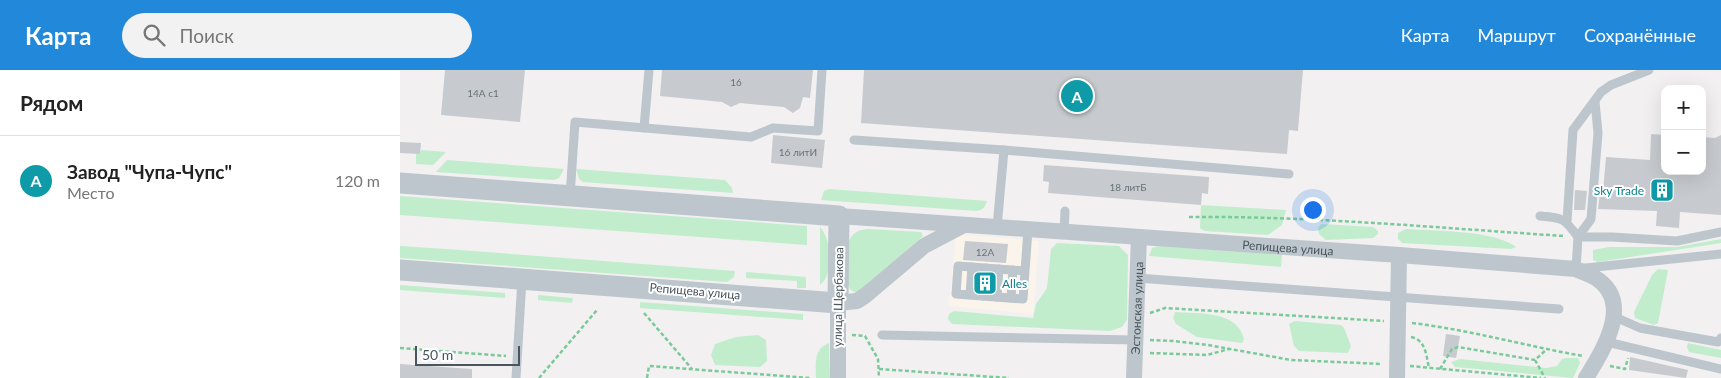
<!DOCTYPE html>
<html lang="ru">
<meta charset="utf-8">
<style>
body{margin:0;font-family:Lato,sans-serif;background:#f2f2f2;color:#222}
.controls{position:absolute;right:15px;top:15px;display:grid;overflow:hidden;border-radius:10px;box-shadow:0 5px 20px #0002}
.controls button{width:45px;height:45px;display:grid;place-items:center;padding:0;border:0;border-bottom:1px solid #e0e0e0;background:#fff;color:#222;font:25px sans-serif}
.scale{position:absolute;left:15px;bottom:12px;width:105px;box-sizing:border-box;padding-left:5px;border:2px solid #48555c;border-top:0;font-size:14px;line-height:18px;white-space:nowrap;color:#48555c;-webkit-text-stroke:4px #fff;paint-order:stroke}
.you{position:absolute;left:912px;top:139px;width:18px;height:18px;margin:-12px;border:4px solid #fff;border-radius:50%;background:#1a73e8;box-shadow:0 0 0 8px #1a73e833}
.badge{display:grid;place-items:center;width:32px;height:32px;border-radius:50%;background:#2288da;color:#fff;font-size:16px;font-weight:700}
.pin{position:absolute;translate:-50% -50%;border:2px solid #fff;box-shadow:0 1px 5px #0006}
.list{margin:0;padding:0;list-style:none}
h2{display:flex;justify-content:space-between;align-items:center;height:65px;margin:0;padding:0 20px;font-size:21px}
h2 small{font-size:16px;font-weight:400;color:#767676}
.list li{display:grid;grid-template-columns:32px 1fr auto;gap:15px;align-items:center;box-sizing:border-box;height:90px;padding:0 20px;border-top:1px solid #e0e0e0}
.list b{display:block;font-size:19px;white-space:nowrap}
.list p{margin:0;font-size:16px;white-space:nowrap;color:#767676}
.list em{font-size:16px;font-style:normal;color:#767676}
.icon{flex:none;width:28px;height:28px;fill:none;stroke:currentColor;stroke-width:2;stroke-linecap:round;stroke-linejoin:round}
.map{position:relative;flex:none;width:1321px;height:308px;overflow:hidden}
header{display:flex;align-items:center;gap:30px;box-sizing:border-box;height:70px;padding:0 25px;background:#2288da;color:#fff}
header strong{font-size:24px}
nav{display:flex;gap:28px;margin-inline-start:auto;font-size:18px}
.search{width:350px;height:45px;background:#f2f2f2;display:flex;align-items:center;gap:12px;box-sizing:border-box;padding:0 18px;border-radius:28px;color:#767676;font-size:19px}
main{display:flex}
aside{flex:1;background:#fff}
.map>svg:first-child{display:block}
</style>
<header>
<strong>Карта</strong>
<div class="search"><svg class="icon" aria-label="search" viewBox="0 0 24 24"><circle cx="10" cy="10" r="6"/><path d="M15 15l6 6"/></svg>Поиск</div>
<nav><a>Карта</a><a>Маршрут</a><a>Сохранённые</a></nav>
</header>
<main>
<aside>
<h2>Рядом<small></small></h2>
<ul class="list">
<li><span class="badge" style="background:#0f9aa8">A</span><div><b>Завод &quot;Чупа-Чупс&quot;</b><p>Место</p></div><em>120 m</em></li>
</ul>
</aside>
<div class="map">
<svg width="1321" height="308" viewBox="0 0 1321 308">
<rect width="100%" height="100%" fill="#f2f0f0"/>
<path fill="#fbf4ea" d="M556 164 639 171 633 244 549 236Z"/>
<g fill="#c1edcd">
<path d="M21 80 46 82 33 95 16 94V84H20Z"/>
<path d="M47 90 164 99 159 108 154 110 36 102Z"/>
<path d="M176 99 325 110 332 118 333 123 183 112 179 109Z"/>
<path d="M429 119 587 131C585 137 584 139 577 141L421 130 424 121Z"/>
<path d="M0 126 407 156V175L0 145Z"/>
<path d="M801 135 886 140 882 155 868 165 805 161 800 158Z"/>
<path d="M921 154 973 157 978 161V164L973 168 926 170 919 164 918 158Z"/>
<path d="M420 157C432 170 434 204 420 215Z"/>
<path d="M468 159 521 162 523 166 459 221 454 222 450 219 448 215V173C452 163 457 160 468 159Z"/>
<path d="M1006 159C1034 161 1095 160 1116 177L1111 179 1002 173 998 169V163Z"/>
<path d="M1321 169V173L1198 192 1193 190V180L1209 177H1277Z"/>
<path d="M657 173 719 176 728 185 727 250 722 257 710 261 552 254 548 249 549 244 554 241 633 248 636 234 647 218 651 179Z"/>
<path d="M0 176 46 179 335 201 334 207 327 212 0 188Z"/>
<path d="M759 176 882 185 881 197 749 186 752 178Z"/>
<path d="M1258 199 1268 200 1258 253 1254 255 1235 248 1234 242 1252 205Z"/>
<path d="M346 202 406 207V218H397V211L346 208Z"/>
<path d="M0 215 105 223V228L0 220Z"/>
<path d="M138 225 173 228 172 233 138 230Z"/>
<path d="M240 232 403 244V250L240 238Z"/>
<path d="M775 242C798 244 837 240 844 269L842 273 797 267 776 254 773 248Z"/>
<path d="M895 251 941 255 944 258 951 276 948 283 899 281 894 276 889 254Z"/>
<path d="M358 265 366 270 367 291 360 297 315 295 311 285 315 274 336 267Z"/>
<path d="M429 273 430 308H416C416 294 413 279 429 273Z"/>
<path d="M1288 273 1321 280V288L1289 282 1287 277Z"/>
<path d="M1166 288H1178L1180 293 1173 308 1055 297 1051 292 1060 289 1146 298 1157 296 1162 289Z"/>
</g>
<g fill="#c7cbcf">
<path d="M45 0H125L120 52 41 45Z"/>
<path d="M262 0H413L410 28 403 27 400 38 393 43 384 37 340 33 331 37 322 32 260 26Z"/>
<path d="M464 0H903L898 61 889 60 887 84 461 53Z"/>
<path d="M1251 64 1265 65V101H1302V67L1315 68 1321 65V145L1280 142 1279 158 1256 156 1257 141 1198 139 1200 122H1203L1206 87 1250 90Z"/>
<path d="M373 65 425 70 422 98 371 93Z"/>
<path d="M0 72 21 73 20 84 0 83Z"/>
<path d="M644 95 809 107 808 124 802 123 801 135 648 123 649 112 643 111Z"/>
<path d="M1175 120 1187 121 1185 140H1174Z"/>
<path d="M565 171 608 174 606 193 563 190Z"/>
<path d="M1046 264 1060 266 1056 288 1043 286Z"/>
<path d="M1230 287 1288 300 1286 308 1229 300Z"/>
<path d="M0 294 72 299V308H0Z"/>
</g>
<g fill="none" stroke-linecap="round" stroke-linejoin="round">
<g stroke="#7aca99" stroke-width="2.5" stroke-dasharray="4 2.5" stroke-linecap="butt">
<path d="M789 147C914 146 1039 158 1164 166"/>
<path d="M244 243 292 299"/>
<path d="M750 243 765 238 984 251"/>
<path d="M1012 253C1070 260 1126 276 1183 286"/>
<path d="M452 265 465 266 478 289 479 308"/>
<path d="M1011 267C1026 270 1026 285 1029 298"/>
<path d="M750 270 773 271 808 275 891 290 982 294"/>
<path d="M0 278 106 286"/>
<path d="M750 283 807 285 829 279"/>
<path d="M1135 290 1145 308"/>
<path d="M1010 296 1141 308"/>
<path d="M1210 296 1225 299 1228 288"/>
<path d="M479 299 609 308"/>
<path d="M1040 299 1052 279 1058 277 1135 290 1147 279"/>
<path d="M139 308 197 240"/>
<path d="M247 308 249 296 410 308"/>
</g>
<g stroke="#bcc6cc" stroke-width="9">
<path d="M244 58 249 0"/>
<path d="M454 70 604 80 597 157"/>
<path d="M604 80 889 104"/>
<path d="M170 126 175 52 351 67 373 58 418 61 422 0"/>
<path d="M1140 146C1163 148 1164 148 1178 167L1191 149 1198 63 1195 32"/>
<path d="M1167 151 1173 60 1201 22 1211 15 1249 0"/>
<path d="M664 162 665 141"/>
<path d="M1321 162 1277 171 1212 167H1178L1176 199 1321 184"/>
<path d="M625 201 623 229 556 224 558 196 625 201 628 160"/>
<path d="M737 208 1159 239"/>
<path d="M570 225 572 197"/>
<path d="M583 226 586 198"/>
<path d="M597 227 599 199"/>
<path d="M611 228 613 200"/>
<path d="M1215 247 1240 258 1318 272 1321 268"/>
<path d="M482 265 735 270"/>
<path d="M1207 272 1321 299"/>
<path d="M116 308 122 209"/>
</g>
<g stroke="#bcc6cc" stroke-width="16">
<path id="s1" d="M439 146 999 185 1176 199C1182 202 1189 204 1194 207 1235 231 1203 280 1186 308"/>
<path d="M438 308V233L457 231 466 225 524 176 564 155"/>
<path id="s2" d="M734 308 739 167"/>
<path d="M997 308 999 185"/>
</g>
<path stroke="#bcc6cc" stroke-width="21" d="M0 113 439 146 438 233 0 200"/>
</g>
<defs>
<g id="building-square" transform="scale(1.25)"><rect x="-9" y="-9" width="18" height="18" rx="4" fill="#0f9aa8" stroke="#fff"/><path d="M-4-6H4V6H1V3H-1V6H-4ZM-2.5-4.3h1.7v1.8h-1.7ZM.8-4.3h1.7v1.8H.8ZM-2.5-1h1.7V.8h-1.7ZM.8-1h1.7V.8H.8Z" fill="#fff"/></g>
</defs>
<g fill-rule="evenodd">
<use href="#building-square" x="1262" y="120"/>
<use href="#building-square" x="585" y="213"/>
</g>
<g text-anchor="middle" dominant-baseline="central" stroke-width="4" stroke-linejoin="round" paint-order="stroke">
<g font-size="10" fill="#687279">
<text x="336" y="12">16</text>
<text x="83" y="23">14А с1</text>
<text x="398" y="82">16 литИ</text>
<text x="728" y="117">18 литБ</text>
<text x="585" y="182">12А</text>
</g>
<g font-size="12" fill="#0d838f" stroke="#fff" text-anchor="end">
<text x="1244" y="120">Sky Trade</text>
<text x="602" y="213" text-anchor="start">Alles</text>
</g>
<g font-size="12" fill="#48555c" stroke="#fff">
<text stroke="none"><textPath href="#s1" startOffset="450">Репищева улица</textPath></text>
<text transform="translate(295 221) rotate(5)">Репищева улица</text>
<text transform="translate(438 227) rotate(-89)">улица Щербакова</text>
<text stroke="none"><textPath href="#s2" startOffset="70">Эстонская улица</textPath></text>
</g>
</g>
</svg>
<div class="controls">
<button>+</button>
<button>−</button>
</div>
<div class="scale">50 m</div>
<div class="you"></div>
<div class="pin badge" style="left:677px;top:26px;background:#0f9aa8">A</div>
</div>
</main>
